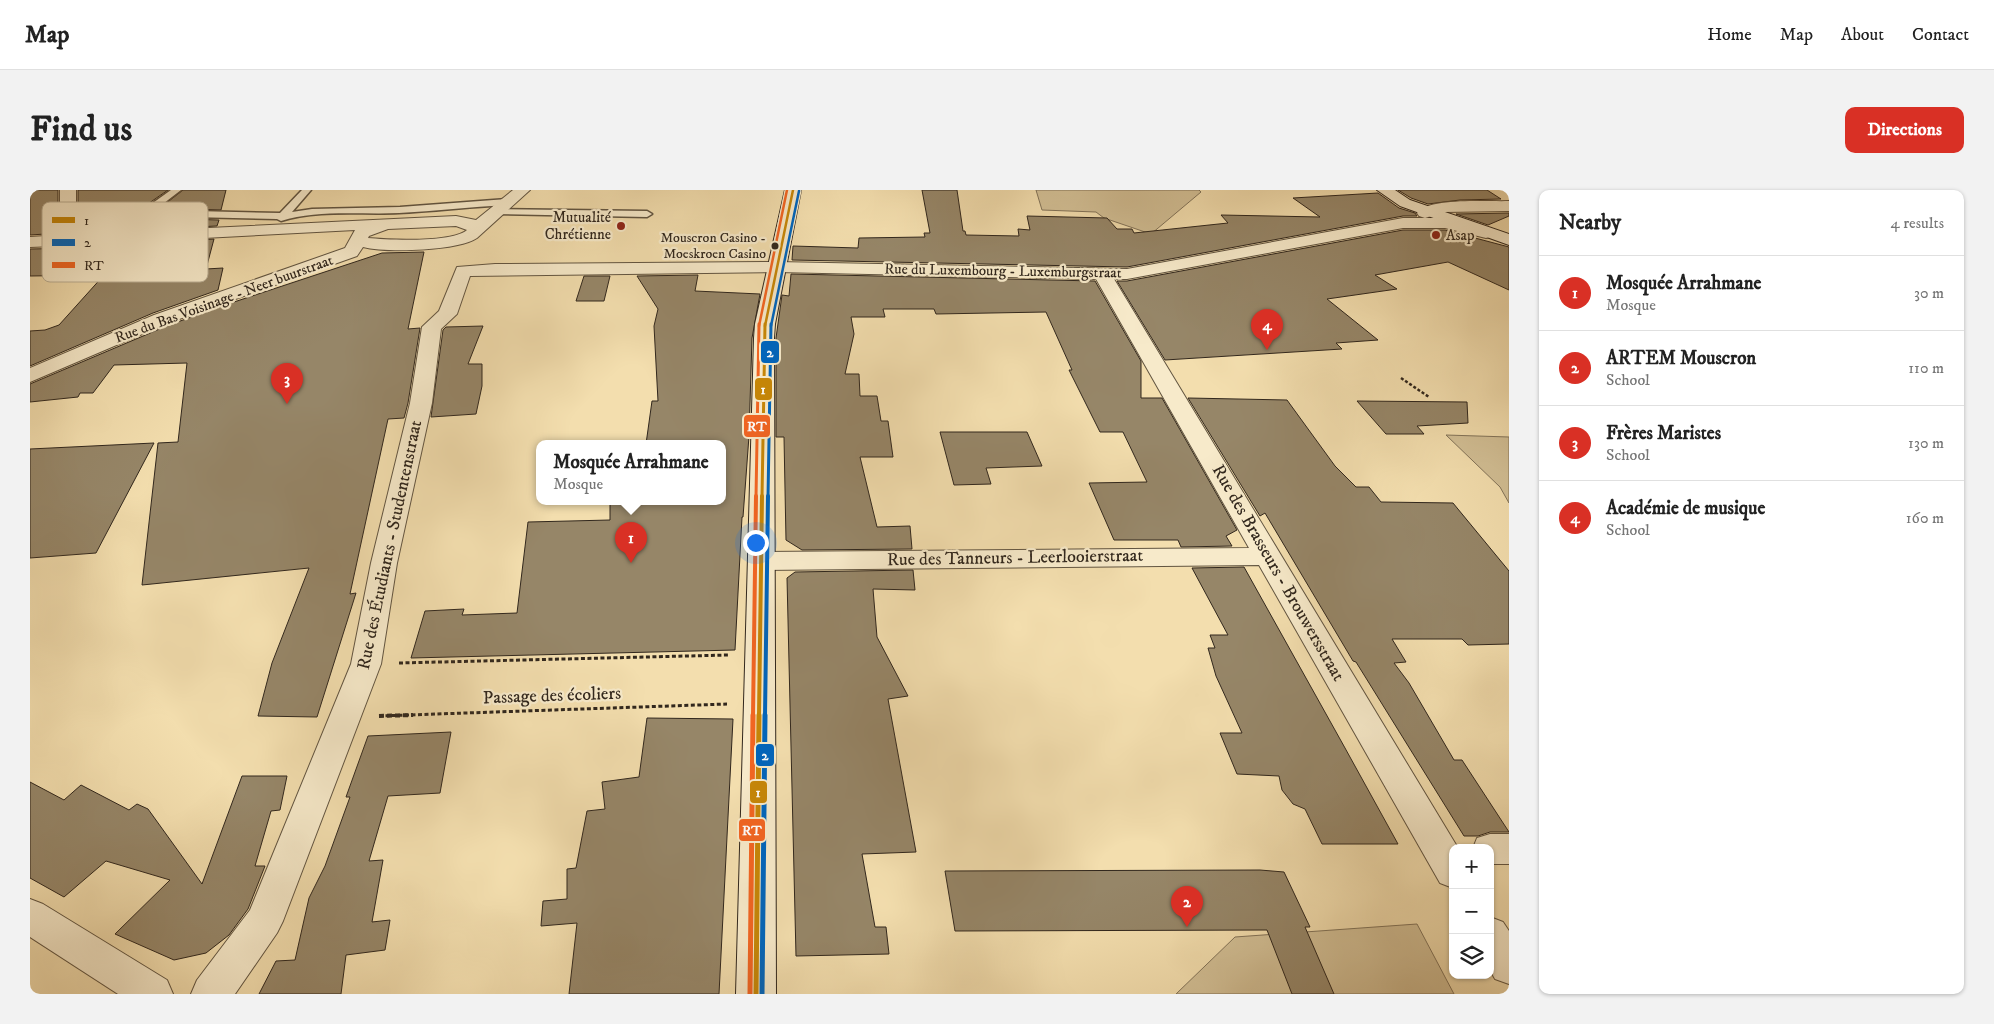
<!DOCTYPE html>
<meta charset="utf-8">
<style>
body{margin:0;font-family:"IM FELL DW Pica",serif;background:#f2f2f2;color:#222}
.controls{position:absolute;right:15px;bottom:15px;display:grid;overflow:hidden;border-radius:10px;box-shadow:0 1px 4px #0004}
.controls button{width:45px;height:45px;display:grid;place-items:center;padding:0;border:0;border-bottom:1px solid #e0e0e0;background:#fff;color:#222;font:25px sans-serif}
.you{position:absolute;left:725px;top:352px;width:18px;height:18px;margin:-12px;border:4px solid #fff;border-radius:50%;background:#1a73e8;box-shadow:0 0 0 8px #1a73e833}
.badge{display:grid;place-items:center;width:32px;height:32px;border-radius:50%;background:#d93025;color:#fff;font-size:16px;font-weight:700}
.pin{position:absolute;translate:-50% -41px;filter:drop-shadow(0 1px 2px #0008)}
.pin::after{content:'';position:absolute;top:26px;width:18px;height:15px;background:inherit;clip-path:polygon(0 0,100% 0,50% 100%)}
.popup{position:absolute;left:506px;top:250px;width:190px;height:65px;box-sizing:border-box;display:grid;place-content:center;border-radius:10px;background:#fff;filter:drop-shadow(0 1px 4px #0005);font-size:16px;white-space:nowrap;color:#767676}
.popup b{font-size:19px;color:#222}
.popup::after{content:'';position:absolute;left:50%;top:100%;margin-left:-10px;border:10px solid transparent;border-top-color:#fff}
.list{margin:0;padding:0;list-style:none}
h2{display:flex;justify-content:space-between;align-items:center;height:65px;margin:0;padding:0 20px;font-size:21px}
h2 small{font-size:16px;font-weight:400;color:#767676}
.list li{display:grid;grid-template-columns:32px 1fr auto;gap:15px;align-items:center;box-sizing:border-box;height:75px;padding:0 20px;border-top:1px solid #e0e0e0}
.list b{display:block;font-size:19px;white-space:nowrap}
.list p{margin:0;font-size:16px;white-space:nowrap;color:#767676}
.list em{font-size:16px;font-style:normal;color:#767676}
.icon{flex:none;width:28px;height:28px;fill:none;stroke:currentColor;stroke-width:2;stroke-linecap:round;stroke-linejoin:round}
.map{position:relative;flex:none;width:1479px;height:804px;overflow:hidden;border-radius:10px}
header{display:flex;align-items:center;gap:30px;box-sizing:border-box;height:70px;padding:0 25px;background:#fff;border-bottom:1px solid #e0e0e0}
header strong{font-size:24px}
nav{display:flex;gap:28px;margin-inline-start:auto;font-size:18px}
.intro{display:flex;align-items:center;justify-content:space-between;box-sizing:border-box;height:120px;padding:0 30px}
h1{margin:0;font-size:35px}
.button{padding:12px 22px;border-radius:10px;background:#d93025;color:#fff;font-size:18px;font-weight:700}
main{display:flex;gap:30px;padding:0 30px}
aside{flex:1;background:#fff;border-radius:10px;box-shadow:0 1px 4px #0004}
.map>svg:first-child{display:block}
</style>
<header>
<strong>Map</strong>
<nav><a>Home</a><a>Map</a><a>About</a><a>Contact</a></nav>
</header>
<div class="intro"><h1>Find us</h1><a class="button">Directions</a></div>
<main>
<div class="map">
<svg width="1479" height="804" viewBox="0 0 1479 804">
<rect width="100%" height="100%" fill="#f3deae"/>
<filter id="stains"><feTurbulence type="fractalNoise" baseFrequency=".004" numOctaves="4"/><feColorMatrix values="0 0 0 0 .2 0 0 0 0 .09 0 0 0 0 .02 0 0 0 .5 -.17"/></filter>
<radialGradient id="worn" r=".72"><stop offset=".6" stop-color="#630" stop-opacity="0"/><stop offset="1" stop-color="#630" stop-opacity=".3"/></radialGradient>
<g fill="#d2bf95" stroke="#827359">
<path d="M1006 0H1169L1171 2 1121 44 1074 28 1066 22 1012 20Z"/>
<path d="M1416 245 1479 247V313L1470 297Z"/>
<path d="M1387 734 1424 804H1146L1205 747Z"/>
</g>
<g fill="#968668" stroke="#31271d">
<path d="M0 0H28V29L31 43 0 45Z"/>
<path d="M48 0H138L112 18 48 23Z"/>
<path d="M153 0H196L191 20 130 18Z"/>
<path d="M892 0H927L933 41H935L936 45 989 46 988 39 1000 40 997 26 1077 28 1087 39H1102L1104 43 1198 33 1191 25 1290 27 1263 8 1348 3 1369 18 1385 23 1387 26H1373L1097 77 762 70 763 56 828 58 829 48 895 47 894 43H900Z"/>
<path d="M1368 0H1457L1471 9 1430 10 1398 14 1381 8Z"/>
<path d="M1479 23V26L1458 35 1426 24Z"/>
<path d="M115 28 189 30 187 36 53 42 51 41 49 33Z"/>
<path d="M1373 40H1415L1479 57V100L1418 72 1345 85 1367 99 1297 109 1348 150 1306 153 1312 159 1135 170 1087 91H1097Z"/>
<path d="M184 49 176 79 193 78 188 100 123 123 0 176V141L15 140 29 135 74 85 0 86V59L54 58 60 56Z"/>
<path d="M394 62 378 139 390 138 378 213 374 228 358 229 320 404 326 403 287 527 228 526 242 473 279 378 112 395 128 253 148 252 157 173 84 175 63 203H50L48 207 0 212V194L139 135 198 114 352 63Z"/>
<path d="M761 84 1065 91 1111 171V208H1132L1207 340 1196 346 1202 356 1151 357 1148 350H1084L1059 293 1117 292 1093 242H1070L1039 180H1042L1016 122 906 124 904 119H853L855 127H821L824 144 815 184H829L830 206H847L851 231H858L863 267H830L847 337 880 336 882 359 772 360 756 350 754 247H746V148L752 105 759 106Z"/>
<path d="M668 85 665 101 730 104 722 148 719 246 713 327H712L705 460 381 468 395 421 434 419 432 425 487 423 498 332 580 330V312H692V254H616L622 211H628L624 136 628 119 607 86Z"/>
<path d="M554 86H580L574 111H546Z"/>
<path d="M453 136 438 174H452V196L446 224 401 227 413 140 416 137Z"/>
<path d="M1158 208 1257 210 1305 276 1326 297H1339L1351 312 1423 313 1479 381V454L1438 455 1432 449H1362L1376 472 1364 473 1379 493 1424 570H1432L1479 642H1460L1448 646H1434L1326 472 1323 471 1235 323 1230 326Z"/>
<path d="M1327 211 1437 212 1438 233 1387 236 1394 244H1356Z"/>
<path d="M910 242H997L1012 276 956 278 961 294 924 295Z"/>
<path d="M124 253 66 363 0 368V259Z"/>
<path d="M1214 377 1315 558 1368 654H1292L1275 619 1263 614 1252 600 1249 586 1207 584 1190 543H1212L1186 486 1178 458H1185L1180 445H1198L1162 378Z"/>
<path d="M883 380 885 400 843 399 847 447 878 506 858 509 886 662 832 664 845 737H856L859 764 766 766 757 388 765 382Z"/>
<path d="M617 528 703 529 689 804H539L547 733 511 736 513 711 537 709V679L546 678 557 621 575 619 572 592 609 587Z"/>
<path d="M421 542 410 603 358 606 339 671 353 670 342 732 360 730 355 760 316 765 311 804H229L246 771 265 770 279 708 295 676 320 607H316L338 546Z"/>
<path d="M212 586H257L250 620 241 621 225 676H235L218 719 199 745 176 763 144 770 85 744 140 690 76 671 34 707 0 688V592L34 610 51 595 99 620 107 614 118 619 172 694Z"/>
<path d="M1230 680 1254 682 1280 737H1275L1304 804H1262L1237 740 925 741 915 681Z"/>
</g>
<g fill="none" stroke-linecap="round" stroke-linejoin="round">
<g stroke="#625541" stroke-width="3">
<g id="lane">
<path d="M141 0H151L125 20 250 23 272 0H281L262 22 282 19 370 17 477 9 482 12 477 15C441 17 405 21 369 23 331 25 288 19 251 31L247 29 115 26 38 32 33 29 38 26 113 20Z"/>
<path d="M466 19 617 21 622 24 617 27 463 24 461 22Z"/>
</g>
</g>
<g stroke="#625541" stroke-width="2">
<g id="street">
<path d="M30 0H46V29L49 42 53 44 426 26 446 30 483 0H500L447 48C428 61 356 63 333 57L327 66 138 133 0 192V178L124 125 315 58 325 40 60 54 54 56 48 55 0 57V47L33 45 30 29ZM426 36 437 40C421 53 359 50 338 48L339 46 358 39Z"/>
<path d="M1479 11V21L1414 22 1395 28 1389 26 1387 23C1398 7 1460 12 1479 11Z"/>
<path d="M1373 28H1415L1462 40 1464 43 1462 46 1456 48 1415 38H1373L1097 89H1084L1428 658H1423V698L1410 693 1229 375 732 380 723 377 719 371 723 365 732 362 1219 358 1066 89 747 82 440 86 427 124 411 139 402 213 367 373 351 474 253 731 247 743 205 804H161L167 790 220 720 321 474 341 373 380 213 392 137 409 121 427 77 465 74 747 72 1097 79Z"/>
<path d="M1460 644H1479V674H1460V658H1443L1447 648Z"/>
<path d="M0 709 13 714 137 790 143 804H88L0 747Z"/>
<path d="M1460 727 1473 732 1479 741V794L1465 789 1460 780Z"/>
</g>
</g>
<g stroke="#31271d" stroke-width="2">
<g id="secondary">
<path d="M755 0H771L745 134 744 148 746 804H706L724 148 725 134Z"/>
<path d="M1347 0H1365L1380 10 1479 44V55L1370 16Z"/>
</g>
</g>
<path stroke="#31271d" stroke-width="2.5" stroke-dasharray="3 2" stroke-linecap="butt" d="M1371 188 1399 207"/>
<g stroke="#31271d" stroke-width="3" stroke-dasharray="4 2.5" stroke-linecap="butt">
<path d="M369 473 698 465"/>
<path d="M349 526 697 514"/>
</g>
<path stroke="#31271d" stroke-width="4" stroke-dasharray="5 3" stroke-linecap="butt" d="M349 526 383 525"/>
<use href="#lane" fill="#f7eaca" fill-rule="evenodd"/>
<use href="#street" fill="#f7eaca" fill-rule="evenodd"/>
<use href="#secondary" fill="#f7eaca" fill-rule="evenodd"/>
<g stroke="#f7eaca" stroke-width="5">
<path id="bus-1-far3" d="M735 136 763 0"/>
</g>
<g stroke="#f7eaca" stroke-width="6">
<path id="bus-1-far2" d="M732 307 735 134"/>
</g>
<g stroke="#f7eaca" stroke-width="8">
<path id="bus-1-far1" d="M729 526 732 306"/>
</g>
<g stroke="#f7eaca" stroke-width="9">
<path id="bus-1" d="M726 804 729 525"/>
</g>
<g stroke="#f7eaca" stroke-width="5">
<path id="bus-2-far3" d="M741 136 769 1"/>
</g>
<g stroke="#f7eaca" stroke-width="6">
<path id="bus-2-far2" d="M738 307 741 134"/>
</g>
<g stroke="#f7eaca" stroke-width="8">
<path id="bus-2-far1" d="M735 526 738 306"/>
</g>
<g stroke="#f7eaca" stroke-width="9">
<path id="bus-2" d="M732 804 735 525"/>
</g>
<g stroke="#f7eaca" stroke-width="5">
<path id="bus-3-far3" d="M729 136 757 0"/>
</g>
<g stroke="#f7eaca" stroke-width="6">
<path id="bus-3-far2" d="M726 307 729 134"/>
</g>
<g stroke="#f7eaca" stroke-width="8">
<path id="bus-3-far1" d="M723 526 726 306"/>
</g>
<g stroke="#f7eaca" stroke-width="9">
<path id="bus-3" d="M720 804 723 525"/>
</g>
<use href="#bus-1-far3" stroke="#c68607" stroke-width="2.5"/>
<use href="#bus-1-far2" stroke="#c68607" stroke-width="3"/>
<use href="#bus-1-far1" stroke="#c68607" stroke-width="4"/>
<use href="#bus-1" stroke="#c68607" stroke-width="5"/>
<use href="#bus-2-far3" stroke="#0065bd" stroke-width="2.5"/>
<use href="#bus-2-far2" stroke="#0065bd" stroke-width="3"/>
<use href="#bus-2-far1" stroke="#0065bd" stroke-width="4"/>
<use href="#bus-2" stroke="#0065bd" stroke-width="5"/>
<use href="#bus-3-far3" stroke="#f26522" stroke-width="2.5"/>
<use href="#bus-3-far2" stroke="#f26522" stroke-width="3"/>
<use href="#bus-3-far1" stroke="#f26522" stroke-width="4"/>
<use href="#bus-3" stroke="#f26522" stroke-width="5"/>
</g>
<g fill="#8f2418" stroke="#f7eaca" stroke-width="2">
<circle cx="591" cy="36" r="5"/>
<circle cx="1406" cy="45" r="5"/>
</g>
<circle fill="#31271d" stroke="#f7eaca" stroke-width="2" cx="745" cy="56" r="4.5"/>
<g text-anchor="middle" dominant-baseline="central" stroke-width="4.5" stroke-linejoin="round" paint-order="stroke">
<g font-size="14" fill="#31271d" stroke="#f7eaca" text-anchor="end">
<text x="736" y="48">Mouscron Casino -<tspan x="736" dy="16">Moeskroen Casino</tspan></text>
</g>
<g font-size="15" fill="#31271d" stroke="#f7eaca" text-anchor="end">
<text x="581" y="27">Mutualité<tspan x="581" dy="17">Chrétienne</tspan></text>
<text x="1416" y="45" text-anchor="start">Asap</text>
</g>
<g font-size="15" fill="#31271d" stroke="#f7eaca">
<text transform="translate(973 81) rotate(1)">Rue du Luxembourg - Luxemburgstraat</text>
<text transform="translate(194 109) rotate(-20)">Rue du Bas Voisinage - Neer buurstraat</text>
</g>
<g font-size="18" fill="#31271d" stroke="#f7eaca">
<text transform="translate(360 355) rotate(-78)">Rue des Étudiants - Studentenstraat</text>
<text transform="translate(985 368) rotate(-1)">Rue des Tanneurs - Leerlooierstraat</text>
<text transform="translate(1248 383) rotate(60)">Rue des Brasseurs - Brouwersstraat</text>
<text transform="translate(522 506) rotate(-2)">Passage des écoliers</text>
</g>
</g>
<rect x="12" y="12" width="166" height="80" rx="8" fill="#f7eaca" stroke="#bcb096" stroke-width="1"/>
<rect x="22" y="27" width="23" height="6" fill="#c68607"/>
<rect x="22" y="49" width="23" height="7" fill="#0065bd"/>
<rect x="22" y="72" width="23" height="6" fill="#f26522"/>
<g font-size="14" fill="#31271d">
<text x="54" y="35">1</text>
<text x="54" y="57">2</text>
<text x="54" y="80">RT</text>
</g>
<g stroke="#f7eaca" stroke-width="2">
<rect x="730" y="150" width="20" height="24" rx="5" fill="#0065bd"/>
<rect x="724" y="187" width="19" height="24" rx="5" fill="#c68607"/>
<rect x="713" y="224" width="28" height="24" rx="5" fill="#f26522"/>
<rect x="725" y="553" width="20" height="24" rx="5" fill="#0065bd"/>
<rect x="719" y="590" width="19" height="24" rx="5" fill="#c68607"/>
<rect x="708" y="628" width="28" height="24" rx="5" fill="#f26522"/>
</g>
<g font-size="14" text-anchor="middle" font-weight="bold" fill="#fff">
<text x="740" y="167">2</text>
<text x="733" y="204">1</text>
<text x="727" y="241">RT</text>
<text x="735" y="570">2</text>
<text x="728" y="607">1</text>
<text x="722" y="645">RT</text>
</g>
<rect width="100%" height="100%" filter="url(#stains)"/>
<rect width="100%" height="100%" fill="url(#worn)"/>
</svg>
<div class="controls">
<button>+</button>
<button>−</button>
<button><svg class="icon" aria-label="layers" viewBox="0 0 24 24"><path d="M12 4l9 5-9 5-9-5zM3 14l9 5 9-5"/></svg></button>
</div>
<div class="you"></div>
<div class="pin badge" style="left:601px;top:373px">1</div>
<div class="popup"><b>Mosquée Arrahmane</b>Mosque</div>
<div class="pin badge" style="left:1157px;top:737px">2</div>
<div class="pin badge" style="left:257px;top:214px">3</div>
<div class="pin badge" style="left:1237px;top:160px">4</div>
</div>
<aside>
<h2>Nearby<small>4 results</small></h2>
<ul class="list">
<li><span class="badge">1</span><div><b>Mosquée Arrahmane</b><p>Mosque</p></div><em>30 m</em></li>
<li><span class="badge">2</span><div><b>ARTEM Mouscron</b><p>School</p></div><em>110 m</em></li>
<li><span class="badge">3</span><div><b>Frères Maristes</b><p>School</p></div><em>130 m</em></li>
<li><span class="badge">4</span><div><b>Académie de musique</b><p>School</p></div><em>160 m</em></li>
</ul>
</aside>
</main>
